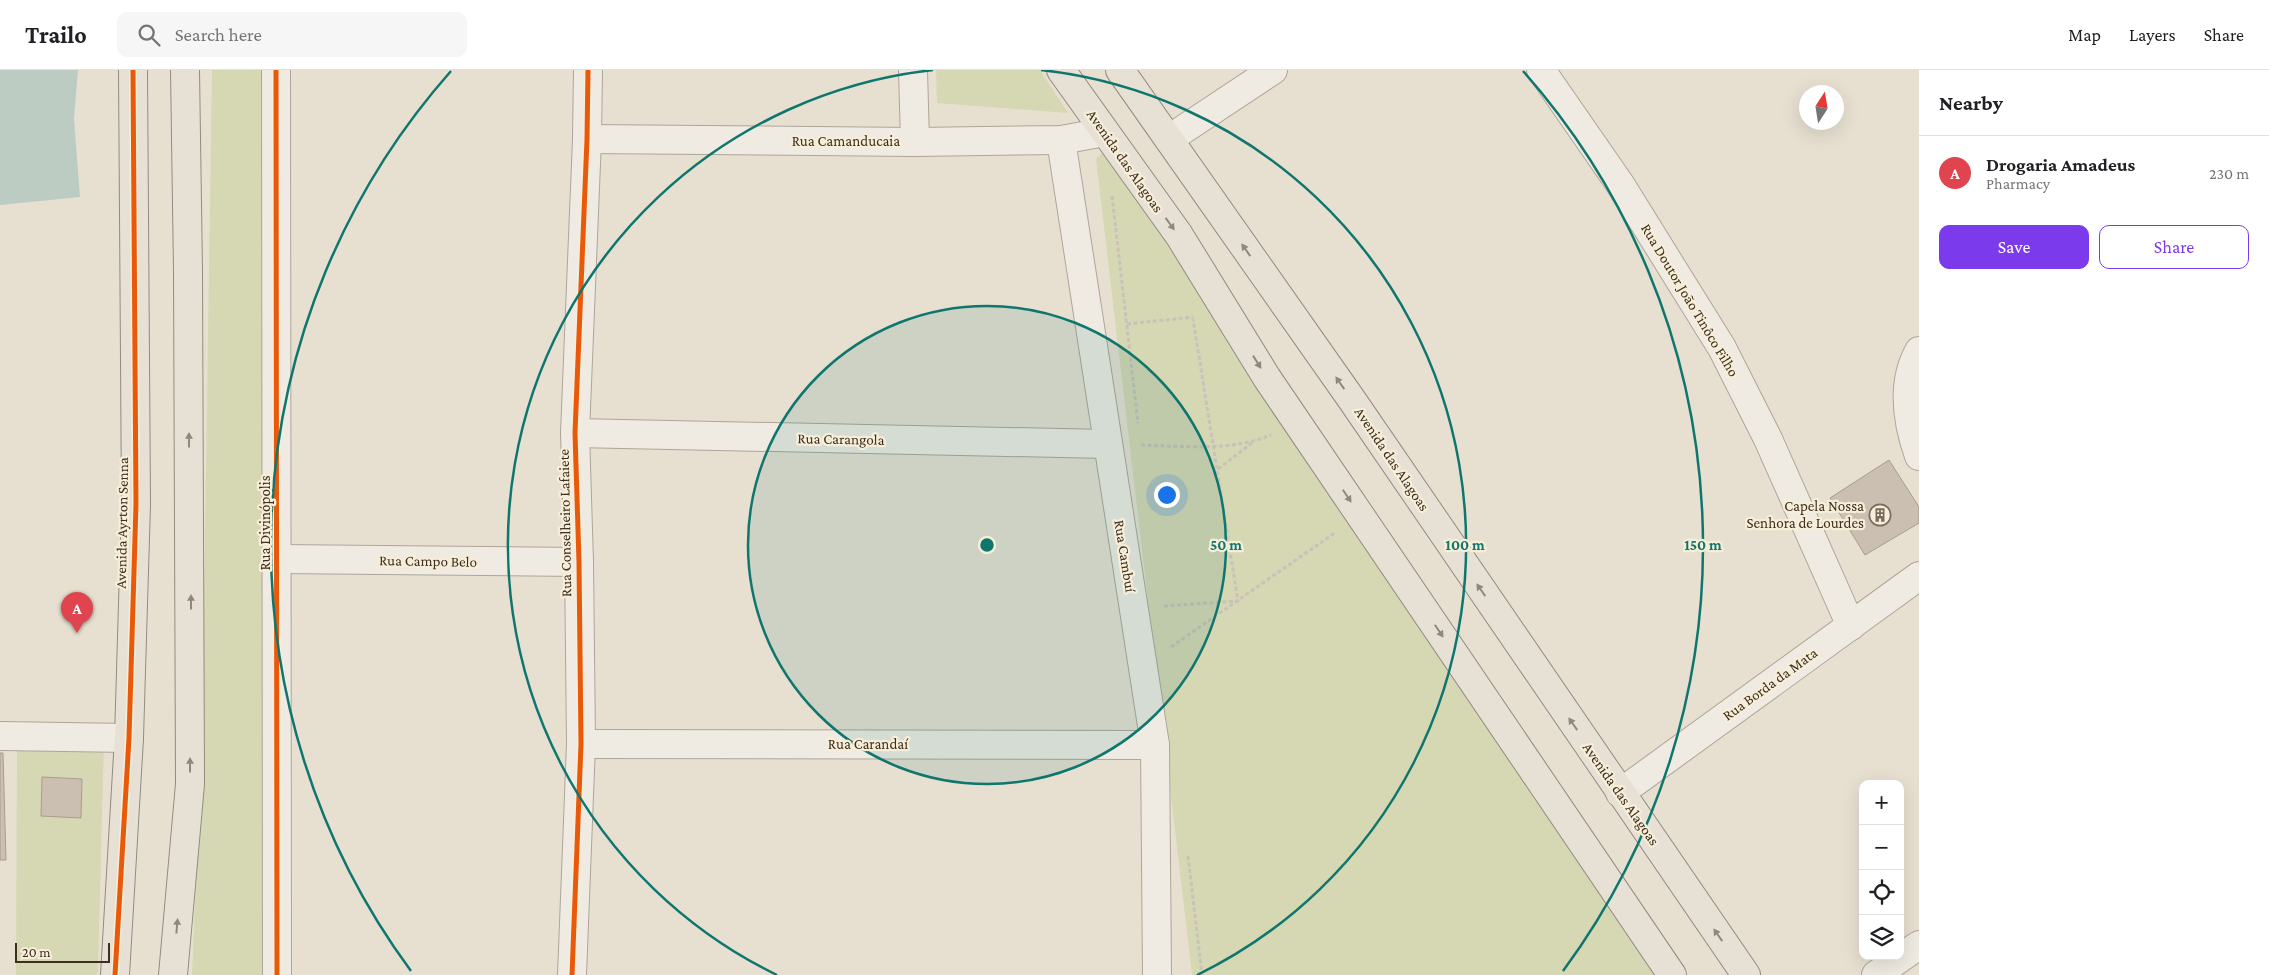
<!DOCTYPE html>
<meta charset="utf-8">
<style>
body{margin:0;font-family:"Crimson Pro",serif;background:#f6f6f6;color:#202124}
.controls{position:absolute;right:15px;bottom:15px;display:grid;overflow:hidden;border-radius:10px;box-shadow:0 5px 20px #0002}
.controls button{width:45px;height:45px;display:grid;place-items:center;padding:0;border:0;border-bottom:1px solid #e0e0e0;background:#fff;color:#202124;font:25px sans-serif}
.compass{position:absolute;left:1799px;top:15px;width:45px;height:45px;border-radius:50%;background:#fff;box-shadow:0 5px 20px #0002;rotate:12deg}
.scale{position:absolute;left:15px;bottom:12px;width:95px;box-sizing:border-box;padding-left:5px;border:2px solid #3d2e20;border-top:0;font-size:14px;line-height:18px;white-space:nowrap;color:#3d2e20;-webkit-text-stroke:4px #f7eed8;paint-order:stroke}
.you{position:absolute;left:1166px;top:424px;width:18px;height:18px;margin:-12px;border:4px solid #fff;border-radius:50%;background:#1a73e8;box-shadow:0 0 0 8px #1a73e833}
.badge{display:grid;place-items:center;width:32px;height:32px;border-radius:50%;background:#7c3aed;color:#fff;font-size:16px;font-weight:700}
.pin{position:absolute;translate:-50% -41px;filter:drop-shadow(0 1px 2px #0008)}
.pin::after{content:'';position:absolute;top:26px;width:18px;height:15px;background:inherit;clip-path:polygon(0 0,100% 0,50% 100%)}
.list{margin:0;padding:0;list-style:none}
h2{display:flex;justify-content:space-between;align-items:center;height:65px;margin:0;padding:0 20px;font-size:21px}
h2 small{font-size:16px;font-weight:400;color:#757577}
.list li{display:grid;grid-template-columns:32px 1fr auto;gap:15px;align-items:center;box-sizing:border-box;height:75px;padding:0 20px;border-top:1px solid #e0e0e0}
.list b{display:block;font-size:19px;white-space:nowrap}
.list p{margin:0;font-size:16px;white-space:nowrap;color:#757577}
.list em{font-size:16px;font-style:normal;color:#757577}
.actions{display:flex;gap:10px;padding:15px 20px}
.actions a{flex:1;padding:11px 0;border:1px solid #7c3aed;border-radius:10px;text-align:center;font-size:18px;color:#7c3aed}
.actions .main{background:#7c3aed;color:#fff}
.icon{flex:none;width:28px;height:28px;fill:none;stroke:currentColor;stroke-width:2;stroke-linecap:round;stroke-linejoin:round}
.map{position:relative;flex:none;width:1919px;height:905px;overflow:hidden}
header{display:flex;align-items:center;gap:30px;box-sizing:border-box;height:70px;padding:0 25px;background:#fff;border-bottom:1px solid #e0e0e0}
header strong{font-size:24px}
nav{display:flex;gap:28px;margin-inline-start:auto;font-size:18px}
.search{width:350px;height:45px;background:#f6f6f6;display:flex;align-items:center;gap:12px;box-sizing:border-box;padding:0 18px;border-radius:10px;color:#757577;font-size:19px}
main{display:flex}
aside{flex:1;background:#fff}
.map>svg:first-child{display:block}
</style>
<header>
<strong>Trailo</strong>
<div class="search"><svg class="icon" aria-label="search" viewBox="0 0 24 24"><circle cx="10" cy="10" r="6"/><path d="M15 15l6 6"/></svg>Search here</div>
<nav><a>Map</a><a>Layers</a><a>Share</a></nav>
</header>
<main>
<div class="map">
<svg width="1919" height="905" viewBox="0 0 1919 905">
<rect width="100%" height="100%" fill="#e7e0d1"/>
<g fill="#d6d7b3">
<path d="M212 0H262L263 500 268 905H192L202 666Z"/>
<path d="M936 0H1040L1068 43 937 33Z"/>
<path d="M1109 77 1665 905H1192L1096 89Z"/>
<path d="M104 669 98 902 96 905H16L17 678Z"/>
</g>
<path fill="#bcccc2" d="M0 0H78L74 49 80 127 0 135Z"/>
<g fill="#cbbfb2" stroke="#a89c90">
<path d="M1889 390 1919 437V453L1865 485 1830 428Z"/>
<path d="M0 683H3L6 790H0Z"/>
<path d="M42 707 82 709 81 748 41 746Z"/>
</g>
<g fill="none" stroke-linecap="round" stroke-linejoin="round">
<g stroke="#ada599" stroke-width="30">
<g id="minor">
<path d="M276 0 277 905"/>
<path d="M913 0 915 72"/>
<path d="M1541 0 1620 114 1722 278 1768 369 1851 556"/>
<path d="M587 69 915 72 1061 70 1105 62"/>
<path d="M1169 69 1273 0"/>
<path d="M1061 70 1155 675 1157 905"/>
<path d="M1919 281C1901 313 1907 352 1919 386"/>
<path d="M575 363 1107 374"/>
<path d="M278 489 579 492"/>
<path d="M0 666 129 668"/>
<path d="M581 674 1155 675"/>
<path d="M1620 723 1919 506"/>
<path d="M572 905 581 674 579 492 575 363 587 69 588 0"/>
<path d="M1876 905 1919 875"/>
</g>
</g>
<g stroke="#928b80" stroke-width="30">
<g id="major">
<path d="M1061 0 1179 165 1267 308 1672 905"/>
<path d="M1120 0 1352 330 1746 905"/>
<path d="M115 905 129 668 136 434 133 0"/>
<path d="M173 905 190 714 188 201 185 0"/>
</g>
</g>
<g stroke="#c8c2b9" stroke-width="3" stroke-dasharray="4 2.5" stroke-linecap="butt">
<path d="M1112 126 1138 353"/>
<path d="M1127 254 1193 247"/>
<path d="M1141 375C1184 376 1230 382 1271 365"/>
<path d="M1218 399 1252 373"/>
<path d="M1164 536 1238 531 1193 249"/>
<path d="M1171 577 1336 462"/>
<path d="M1188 786 1202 905"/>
</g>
<use href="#minor" stroke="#efebe3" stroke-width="28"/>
<use href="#major" stroke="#e6e1d4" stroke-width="28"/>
<g stroke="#f7eed8" stroke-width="8">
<g id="cycleway">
<path d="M276 0 277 905"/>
<path d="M115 905 129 668 136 434 133 0"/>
<path d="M572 905 581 674 579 492 575 363 587 69 588 0"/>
</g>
</g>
<use href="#cycleway" stroke="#e8590c" stroke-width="5"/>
</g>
<defs><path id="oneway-solid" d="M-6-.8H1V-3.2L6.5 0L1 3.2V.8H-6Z" transform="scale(1.25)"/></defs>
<g fill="#92887a">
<use href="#oneway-solid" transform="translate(1170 154) rotate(54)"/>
<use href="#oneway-solid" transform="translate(1246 180) rotate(-125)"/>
<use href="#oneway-solid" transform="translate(1257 292) rotate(58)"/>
<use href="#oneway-solid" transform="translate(1340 313) rotate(-125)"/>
<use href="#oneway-solid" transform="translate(189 370) rotate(-90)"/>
<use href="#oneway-solid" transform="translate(1347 426) rotate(56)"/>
<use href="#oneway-solid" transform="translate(1481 520) rotate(-125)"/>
<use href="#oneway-solid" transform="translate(191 532) rotate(-90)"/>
<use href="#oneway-solid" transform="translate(1439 561) rotate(56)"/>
<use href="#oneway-solid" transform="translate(1573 654) rotate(-125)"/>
<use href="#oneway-solid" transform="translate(190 695) rotate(-90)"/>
<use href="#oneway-solid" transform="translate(177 856) rotate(-85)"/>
<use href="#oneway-solid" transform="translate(1718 865) rotate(-125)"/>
</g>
<circle cx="987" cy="475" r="239" fill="#0f766e" fill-opacity=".12"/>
<g fill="none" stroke="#0f766e" stroke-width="2.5">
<circle cx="987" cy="475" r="239"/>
<path d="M777 905A478 478 0 0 1 933 0M1041 0A478 478 0 0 1 1197 905"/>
<path d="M411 901A716 716 0 0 1 451 1M1523 1A716 716 0 0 1 1563 901"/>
</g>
<defs>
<g id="building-ring" transform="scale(1.125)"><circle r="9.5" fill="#f7eed8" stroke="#786c5e" stroke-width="1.5"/><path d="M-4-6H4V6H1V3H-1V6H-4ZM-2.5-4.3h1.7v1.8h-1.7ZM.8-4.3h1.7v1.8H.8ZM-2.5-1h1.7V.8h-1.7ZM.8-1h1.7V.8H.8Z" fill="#786c5e"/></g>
</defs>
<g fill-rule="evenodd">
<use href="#building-ring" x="1880" y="445"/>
</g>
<g text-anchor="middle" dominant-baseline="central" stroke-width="4.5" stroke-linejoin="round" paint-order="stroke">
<g font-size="15" fill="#3d2e20" stroke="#f7eed8">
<text x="846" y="71">Rua Camanducaia</text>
<text transform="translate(1125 91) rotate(55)">Avenida das Alagoas</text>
<text transform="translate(1690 230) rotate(59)">Rua Doutor João Tinôco Filho</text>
<text transform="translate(841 369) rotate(1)">Rua Carangola</text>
<text transform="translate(1392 389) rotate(56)">Avenida das Alagoas</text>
<text transform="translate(122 453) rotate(-89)">Avenida Ayrton Senna</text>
<text transform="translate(265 453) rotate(-90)">Rua Divinópolis</text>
<text transform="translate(565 453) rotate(-91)">Rua Conselheiro Lafaiete</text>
<text transform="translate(1125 486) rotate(81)">Rua Cambuí</text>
<text transform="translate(428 491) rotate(1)">Rua Campo Belo</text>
<text transform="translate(1770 614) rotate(-36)">Rua Borda da Mata</text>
<text x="868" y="674">Rua Carandaí</text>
<text transform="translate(1621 724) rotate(55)">Avenida das Alagoas</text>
</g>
<g font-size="15" fill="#3d2e20" stroke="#f7eed8" text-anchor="end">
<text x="1864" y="436">Capela Nossa<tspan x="1864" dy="17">Senhora de Lourdes</tspan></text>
</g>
</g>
<circle cx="987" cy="475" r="8" fill="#0f766e" stroke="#f7eed8" stroke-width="2.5"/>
<g font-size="15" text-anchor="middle" font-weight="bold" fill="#0f766e" stroke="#f7eed8" stroke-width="4.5" stroke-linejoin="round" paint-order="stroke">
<text x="1226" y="480">50 m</text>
<text x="1465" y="480">100 m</text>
<text x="1703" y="480">150 m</text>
</g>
</svg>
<div class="controls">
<button>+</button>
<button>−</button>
<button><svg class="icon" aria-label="locate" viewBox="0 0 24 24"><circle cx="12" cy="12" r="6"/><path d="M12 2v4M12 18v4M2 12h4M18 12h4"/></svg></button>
<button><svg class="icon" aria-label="layers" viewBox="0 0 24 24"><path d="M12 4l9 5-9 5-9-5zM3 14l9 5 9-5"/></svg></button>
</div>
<svg class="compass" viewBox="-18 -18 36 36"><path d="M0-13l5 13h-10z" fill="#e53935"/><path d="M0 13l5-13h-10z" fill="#757577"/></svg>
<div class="scale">20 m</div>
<div class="you"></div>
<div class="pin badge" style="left:77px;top:563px;background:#e0444e">A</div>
</div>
<aside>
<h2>Nearby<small></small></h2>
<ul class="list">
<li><span class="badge" style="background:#e0444e">A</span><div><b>Drogaria Amadeus</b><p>Pharmacy</p></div><em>230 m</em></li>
</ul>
<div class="actions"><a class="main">Save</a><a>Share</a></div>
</aside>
</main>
